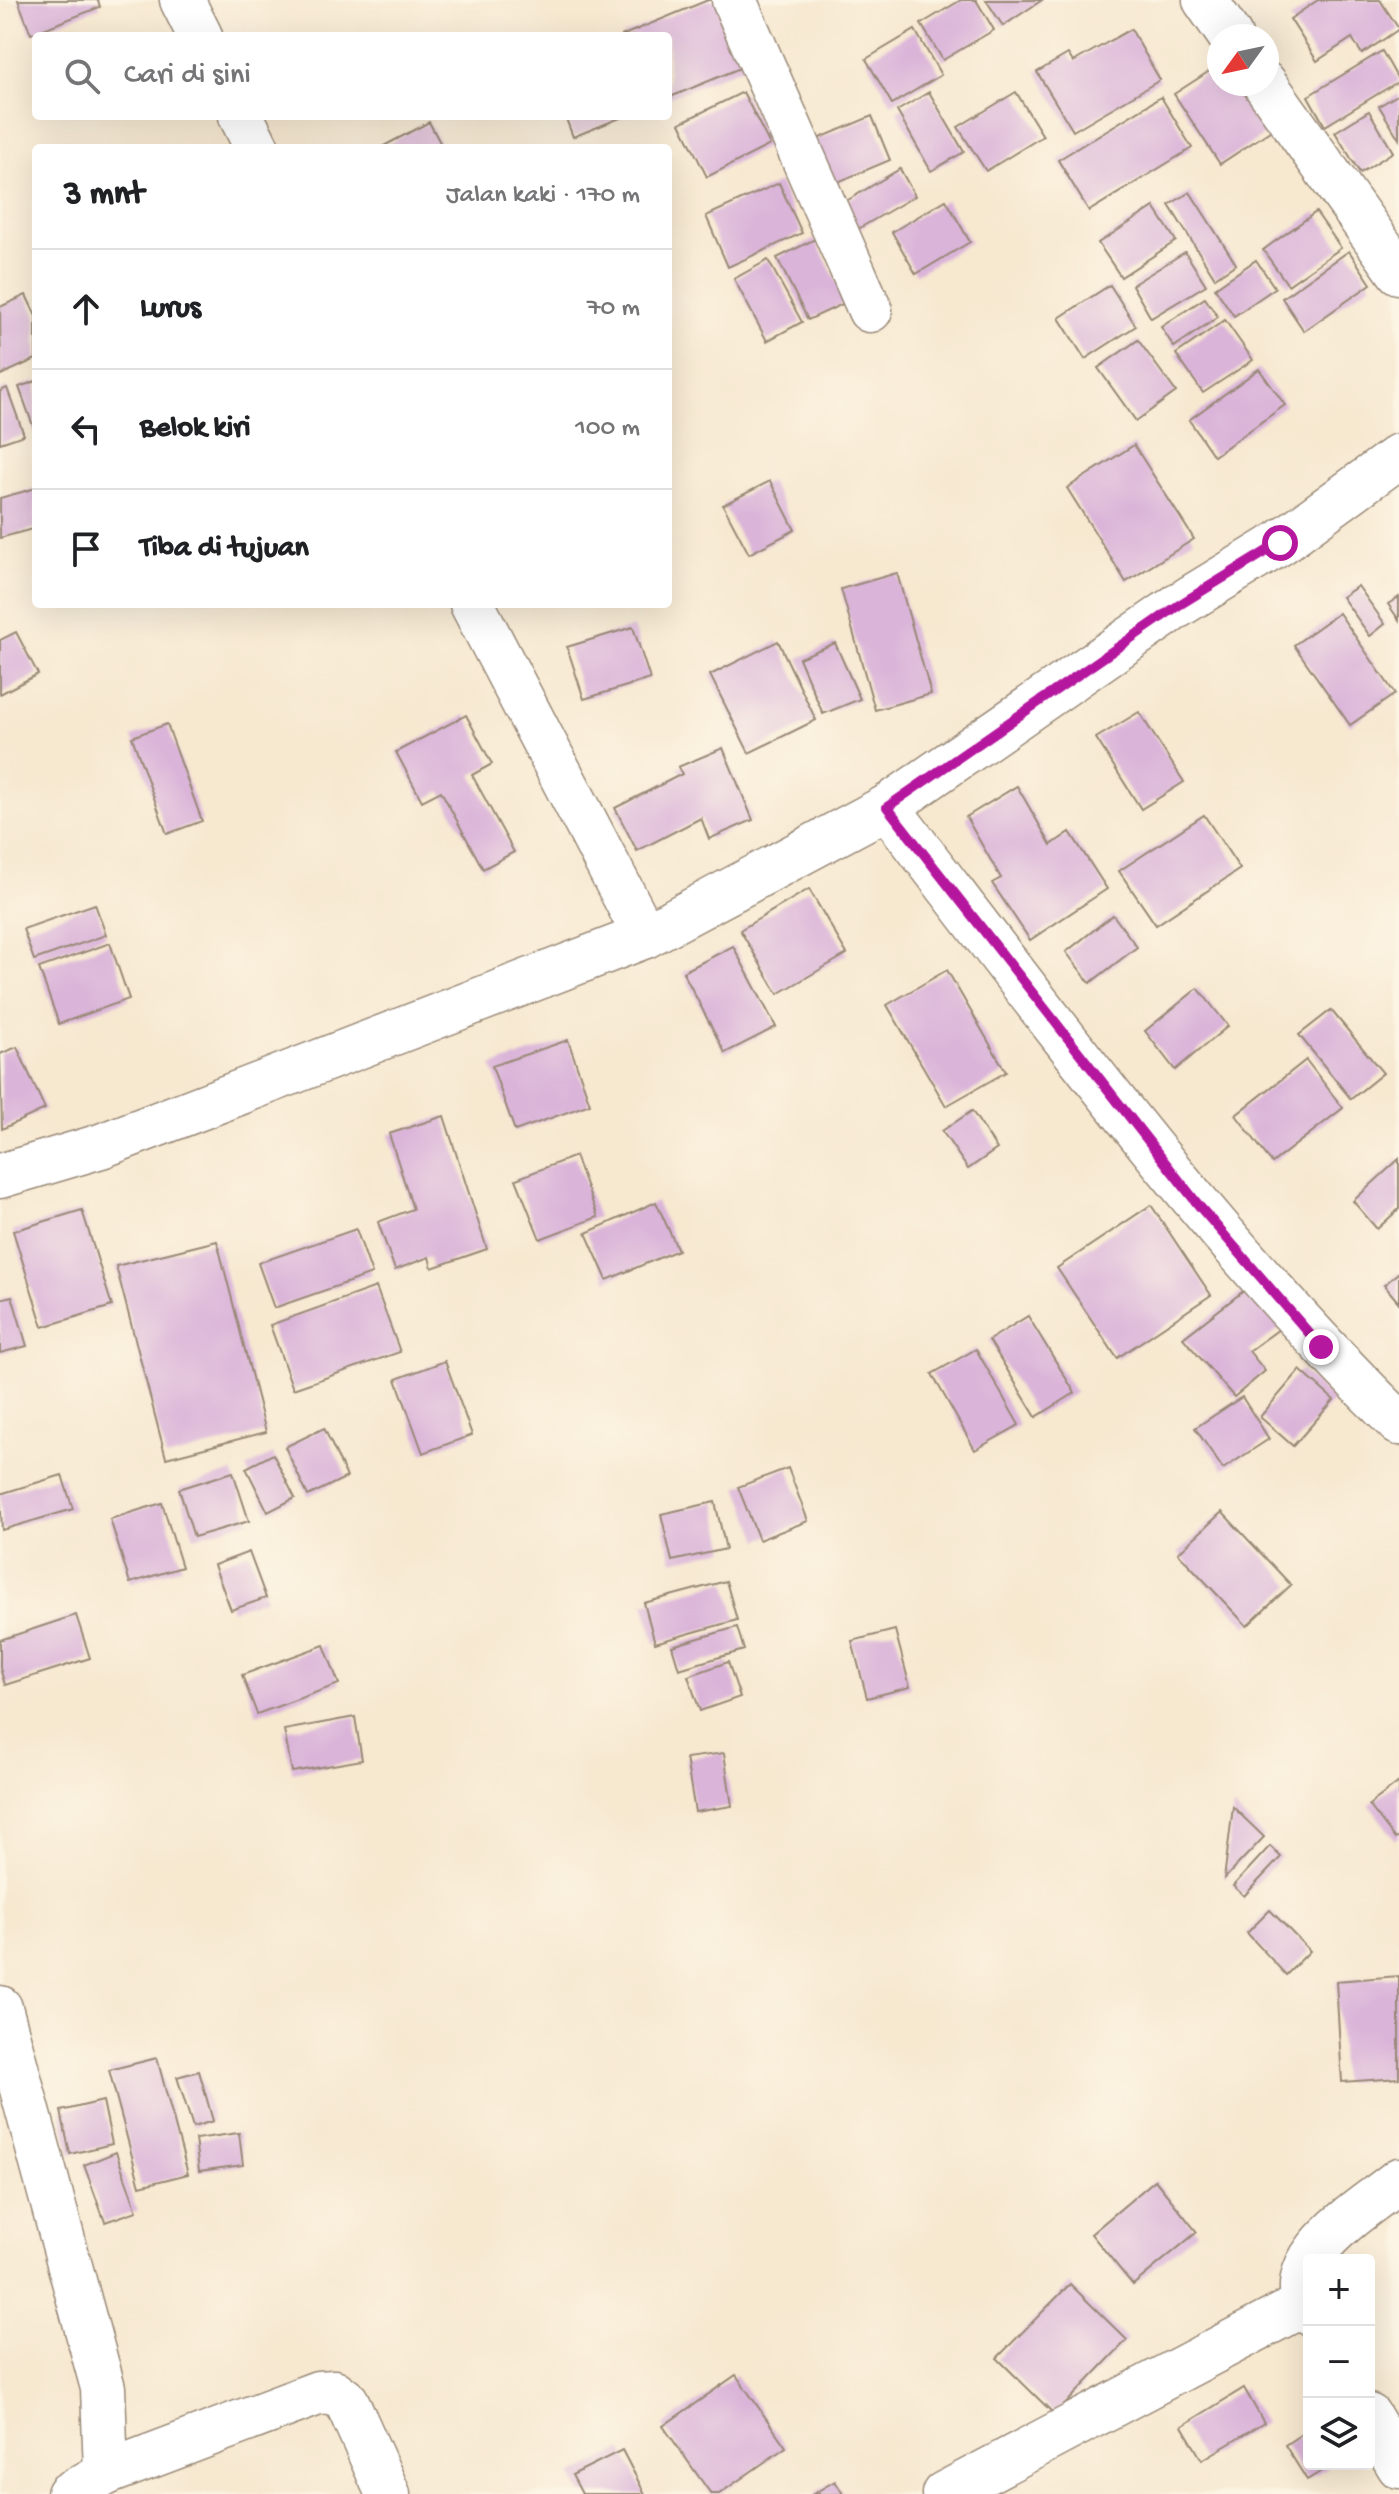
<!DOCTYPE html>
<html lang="id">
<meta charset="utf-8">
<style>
body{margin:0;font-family:"Gochi Hand",sans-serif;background:#f2f2f2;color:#202124}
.controls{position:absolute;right:24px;bottom:24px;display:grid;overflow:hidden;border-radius:8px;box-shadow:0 8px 32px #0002}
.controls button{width:72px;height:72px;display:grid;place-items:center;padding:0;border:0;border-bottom:2px solid #e0e0e0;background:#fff;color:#202124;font:40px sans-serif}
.compass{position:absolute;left:1207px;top:24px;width:72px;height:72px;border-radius:50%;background:#fff;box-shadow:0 8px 32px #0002;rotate:237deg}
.stop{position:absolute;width:24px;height:24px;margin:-18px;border:6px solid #b5179e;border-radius:50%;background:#fff}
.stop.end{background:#b5179e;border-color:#fff;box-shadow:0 2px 8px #0008}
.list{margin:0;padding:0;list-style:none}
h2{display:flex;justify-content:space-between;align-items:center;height:104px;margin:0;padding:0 32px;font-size:34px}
h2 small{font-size:26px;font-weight:400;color:#757577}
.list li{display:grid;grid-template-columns:52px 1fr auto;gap:24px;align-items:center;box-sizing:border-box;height:120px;padding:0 32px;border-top:2px solid #e0e0e0}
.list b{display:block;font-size:30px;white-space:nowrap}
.list em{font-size:26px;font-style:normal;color:#757577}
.icon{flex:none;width:44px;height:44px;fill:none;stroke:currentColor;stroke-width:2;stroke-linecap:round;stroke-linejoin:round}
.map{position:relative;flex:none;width:1399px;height:2494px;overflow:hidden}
.search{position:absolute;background:#fff;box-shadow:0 8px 32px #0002;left:32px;top:32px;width:640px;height:88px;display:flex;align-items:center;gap:20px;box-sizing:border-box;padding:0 28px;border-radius:8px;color:#757577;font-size:30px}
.panel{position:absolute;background:#fff;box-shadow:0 8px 32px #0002;left:32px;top:144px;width:640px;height:464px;border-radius:8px}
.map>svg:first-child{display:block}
</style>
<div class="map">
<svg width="1399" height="2494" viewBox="0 0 1399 2494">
<rect width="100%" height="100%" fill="#fcf5e5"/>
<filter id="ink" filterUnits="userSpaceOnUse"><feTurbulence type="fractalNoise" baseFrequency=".0125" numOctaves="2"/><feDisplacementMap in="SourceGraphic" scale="16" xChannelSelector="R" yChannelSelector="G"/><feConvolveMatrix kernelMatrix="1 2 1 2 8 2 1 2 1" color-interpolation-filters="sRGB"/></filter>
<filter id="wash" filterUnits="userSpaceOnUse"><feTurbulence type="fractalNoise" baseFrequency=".006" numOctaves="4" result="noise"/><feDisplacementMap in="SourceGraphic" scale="32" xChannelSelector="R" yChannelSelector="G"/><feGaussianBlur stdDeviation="1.8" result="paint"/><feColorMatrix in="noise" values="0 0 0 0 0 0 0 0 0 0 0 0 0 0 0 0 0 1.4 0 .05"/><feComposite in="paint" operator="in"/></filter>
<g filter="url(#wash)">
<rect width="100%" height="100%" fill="#f7e8d0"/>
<g id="blocks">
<g fill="#dab4d9">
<path d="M18 0H98L100 7 31 34Z"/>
<path d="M708 0H718L745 66 668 98V36H621Z"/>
<path d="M961 0H976L994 30 943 60 921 24Z"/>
<path d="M986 0H1042L1003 26Z"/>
<path d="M1318 0H1380L1399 29 1362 54 1352 38 1317 61 1290 19Z"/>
<path d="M1131 29 1160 80 1073 131 1037 72 1068 54 1073 62Z"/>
<path d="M915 30 941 75 892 104 866 59Z"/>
<path d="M1382 51 1399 81 1325 126 1308 96Z"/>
<path d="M1219 65V84H1244L1273 129 1220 164 1174 94Z"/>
<path d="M743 92 770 145 707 177 680 123Z"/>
<path d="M929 92 964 152 931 171 897 111Z"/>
<path d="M1016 92 1043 136 986 171 958 127Z"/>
<path d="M1399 94V139L1379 106Z"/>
<path d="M1161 97 1192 148 1089 211 1058 160Z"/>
<path d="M1369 111 1393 152 1360 173 1335 132Z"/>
<path d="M565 116H625L573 137Z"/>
<path d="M872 116 890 160 819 190 801 146Z"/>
<path d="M429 122 443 148H380Z"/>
<path d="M900 169 915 196 858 229 843 203Z"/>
<path d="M779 183 802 233 728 267 706 216Z"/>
<path d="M1190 192 1236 264 1215 278 1169 205Z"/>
<path d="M946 200 970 242 916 274 892 232Z"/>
<path d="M1154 207 1176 241 1121 277 1098 243Z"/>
<path d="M1316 212 1341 248 1288 285 1263 250Z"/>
<path d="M815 239 847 302 808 320 777 258Z"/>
<path d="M1349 251 1371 284 1304 331 1282 298Z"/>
<path d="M1185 252 1206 285 1151 318 1132 285Z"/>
<path d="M768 260 802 322 767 341 734 279Z"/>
<path d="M1256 260 1275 288 1234 316 1215 288Z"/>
<path d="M1110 285 1136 326 1085 359 1059 318Z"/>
<path d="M26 295 36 316V359L1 375 0 307Z"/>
<path d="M1205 298 1218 317 1174 347 1161 327Z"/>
<path d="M1225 320 1253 360 1203 393 1176 354Z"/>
<path d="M1138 340 1176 392 1136 421 1098 368Z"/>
<path d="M1259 369 1285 405 1214 456 1189 420Z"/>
<path d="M36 381V434L19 387Z"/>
<path d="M7 388 24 435 0 443V391Z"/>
<path d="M1134 445 1194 539 1126 582 1067 488Z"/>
<path d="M770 481 795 530 749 554 723 505Z"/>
<path d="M36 488V528L0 538V498Z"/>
<path d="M897 573 931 694 875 710 841 589Z"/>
<path d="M1358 586 1385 624 1370 636 1342 597Z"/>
<path d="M1399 597V620L1388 604Z"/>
<path d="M1339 613 1395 694 1350 725 1294 645Z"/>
<path d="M633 627 650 679 584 699 567 647Z"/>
<path d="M16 632 38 674 0 694V640Z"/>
<path d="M778 641 816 720 749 753 710 675Z"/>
<path d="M835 643 860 699 823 714 799 658Z"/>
<path d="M1139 712 1184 782 1141 809 1096 738Z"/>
<path d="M466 715 492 764 472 775 514 852 483 869 441 791 422 801 396 752Z"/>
<path d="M167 724 202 821 167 834 132 737Z"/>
<path d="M723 748 753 820 709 839 701 818 637 851 615 808 682 774 678 767Z"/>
<path d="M1017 786 1051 845 1070 832 1107 889 1030 940 992 883 1001 878 966 817Z"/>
<path d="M1204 815 1240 869 1156 925 1119 871Z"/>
<path d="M809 889 847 954 778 994 740 930Z"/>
<path d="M95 904 106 935 34 960 23 929Z"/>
<path d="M1113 915 1137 947 1090 983 1066 952Z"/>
<path d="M110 943 129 999 59 1024 39 968Z"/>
<path d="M733 946 776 1027 725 1053 683 972Z"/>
<path d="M947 970 1006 1072 946 1106 887 1005Z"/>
<path d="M1198 988 1228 1026 1175 1070 1145 1031Z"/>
<path d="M1331 1010 1383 1073 1351 1099 1299 1035Z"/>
<path d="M568 1040 590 1104 515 1131 492 1066Z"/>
<path d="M17 1047 45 1109 2 1129 0 1054Z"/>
<path d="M1306 1060 1343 1108 1272 1163 1236 1115Z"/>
<path d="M972 1111 997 1149 968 1169 942 1131Z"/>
<path d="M444 1116 487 1249 432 1268 429 1257 395 1270 378 1222 413 1209 389 1134Z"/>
<path d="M575 1156 598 1217 540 1239 516 1179Z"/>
<path d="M1399 1159V1209L1377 1229 1353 1201Z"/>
<path d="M656 1202 678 1250 607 1280 586 1233Z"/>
<path d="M1151 1205 1211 1295 1117 1358 1057 1268Z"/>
<path d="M82 1210 112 1306 43 1327 13 1231Z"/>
<path d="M356 1229 372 1274 274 1308 258 1263Z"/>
<path d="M217 1241 266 1432 166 1458 116 1266Z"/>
<path d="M1399 1272V1303L1384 1285Z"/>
<path d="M1259 1279 1290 1321 1249 1351 1265 1371 1234 1397 1183 1338Z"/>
<path d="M376 1287 400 1352 293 1389 270 1325Z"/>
<path d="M12 1296 27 1346 0 1353V1299Z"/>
<path d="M1028 1316 1075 1393 1036 1417 989 1340Z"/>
<path d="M976 1349 1019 1425 975 1450 932 1374Z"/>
<path d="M445 1361 472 1435 423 1453 396 1379Z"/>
<path d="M1300 1370 1334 1400 1293 1446 1260 1417Z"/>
<path d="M1242 1397 1269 1439 1223 1469 1195 1428Z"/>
<path d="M324 1428 347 1477 308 1496 285 1447Z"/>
<path d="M273 1454 295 1498 268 1512 246 1468Z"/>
<path d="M788 1468 808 1521 759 1540 738 1487Z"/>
<path d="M233 1472 249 1521 194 1537 179 1489Z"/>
<path d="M62 1475 73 1509 2 1530 0 1494Z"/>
<path d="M715 1502 726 1549 672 1561 661 1514Z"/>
<path d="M162 1503 182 1567 130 1583 110 1519Z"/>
<path d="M1222 1512 1291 1585 1247 1626 1178 1553Z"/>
<path d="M249 1552 266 1598 231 1610 214 1565Z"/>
<path d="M726 1581 737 1620 655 1643 644 1603Z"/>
<path d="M76 1615 90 1658 5 1685 0 1668V1640Z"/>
<path d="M737 1627 744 1650 679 1669 672 1646Z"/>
<path d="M895 1630 910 1687 867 1698 852 1641Z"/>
<path d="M324 1645 339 1684 257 1714 242 1675Z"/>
<path d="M728 1662 740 1697 700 1711 688 1676Z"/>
<path d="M355 1717 362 1760 292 1772 284 1730Z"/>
<path d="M724 1753 732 1806 695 1812 686 1758Z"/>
<path d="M1399 1782V1837L1395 1839 1369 1805Z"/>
<path d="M1233 1807 1264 1837 1224 1879Z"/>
<path d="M1270 1846 1281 1857 1244 1896 1233 1886Z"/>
<path d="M1270 1910 1310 1951 1286 1975 1247 1933Z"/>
<path d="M1399 1976V2078L1342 2082 1336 1981Z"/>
<path d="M157 2058 188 2174 140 2186 109 2070Z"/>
<path d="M199 2071 213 2121 193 2127 177 2077Z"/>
<path d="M103 2101 112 2144 70 2154 61 2111Z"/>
<path d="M239 2133 243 2165 199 2171 195 2139Z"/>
<path d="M116 2152 137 2211 105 2222 84 2165Z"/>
<path d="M1155 2180 1197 2232 1133 2285 1091 2234Z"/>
<path d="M1070 2284 1127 2340 1055 2415 997 2358Z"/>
<path d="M736 2375 786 2447 719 2494H711L663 2426Z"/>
<path d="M1244 2388 1264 2423 1202 2460 1182 2426Z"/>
<path d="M1309 2429V2464H1333L1307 2480 1285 2445Z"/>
<path d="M622 2450 645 2494H582L572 2475Z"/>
<path d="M835 2481 843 2494H813Z"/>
</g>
</g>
</g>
<g filter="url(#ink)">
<use href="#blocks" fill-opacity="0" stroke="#998977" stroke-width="2"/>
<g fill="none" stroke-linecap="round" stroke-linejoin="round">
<g stroke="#998977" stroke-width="47">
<g id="street">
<path d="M182 0 200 36"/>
<path d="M734 0 870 310"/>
<path d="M1205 0 1230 36"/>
<path d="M1265 84 1399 272"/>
<path d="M241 116 257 148"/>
<path d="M472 604 645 936"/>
<path d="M887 807C1050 1019 1208 1236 1399 1423"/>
<path d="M0 1176 101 1146 645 936 887 807 1179 605 1280 543 1399 456"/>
<path d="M0 2008 103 2388 106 2473 69 2494"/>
<path d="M1309 2313C1277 2257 1362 2211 1399 2180"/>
<path d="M1369 2416 1399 2466"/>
<path d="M106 2473 318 2393 334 2392 347 2402 388 2494"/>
<path d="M944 2494 1304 2304"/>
</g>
</g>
<use href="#street" stroke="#fff" stroke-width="44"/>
</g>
</g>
<g fill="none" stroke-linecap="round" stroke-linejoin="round" filter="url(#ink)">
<path stroke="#b5179e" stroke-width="10" d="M1280 543 1179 605 887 807 1200 1207 1321 1347"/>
</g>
</svg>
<div class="controls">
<button>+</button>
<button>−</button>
<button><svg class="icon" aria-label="layers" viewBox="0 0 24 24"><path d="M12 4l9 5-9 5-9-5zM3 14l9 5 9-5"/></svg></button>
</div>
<svg class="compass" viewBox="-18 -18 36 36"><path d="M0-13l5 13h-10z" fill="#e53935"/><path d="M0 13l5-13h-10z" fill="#757577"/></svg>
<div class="stop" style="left:1280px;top:543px"></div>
<div class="stop end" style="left:1321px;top:1347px"></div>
<div class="search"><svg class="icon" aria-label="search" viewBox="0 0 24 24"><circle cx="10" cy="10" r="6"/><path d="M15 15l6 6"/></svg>Cari di sini</div>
<section class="panel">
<h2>3 mnt<small>Jalan kaki · 170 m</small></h2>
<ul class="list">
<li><svg class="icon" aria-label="ahead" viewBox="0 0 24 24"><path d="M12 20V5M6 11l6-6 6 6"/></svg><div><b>Lurus</b></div><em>70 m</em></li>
<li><svg class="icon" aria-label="left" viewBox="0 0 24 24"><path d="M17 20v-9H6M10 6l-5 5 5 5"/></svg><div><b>Belok kiri</b></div><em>100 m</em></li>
<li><svg class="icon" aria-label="arrive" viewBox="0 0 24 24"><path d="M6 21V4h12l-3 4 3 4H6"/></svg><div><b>Tiba di tujuan</b></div></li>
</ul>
</section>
</div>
